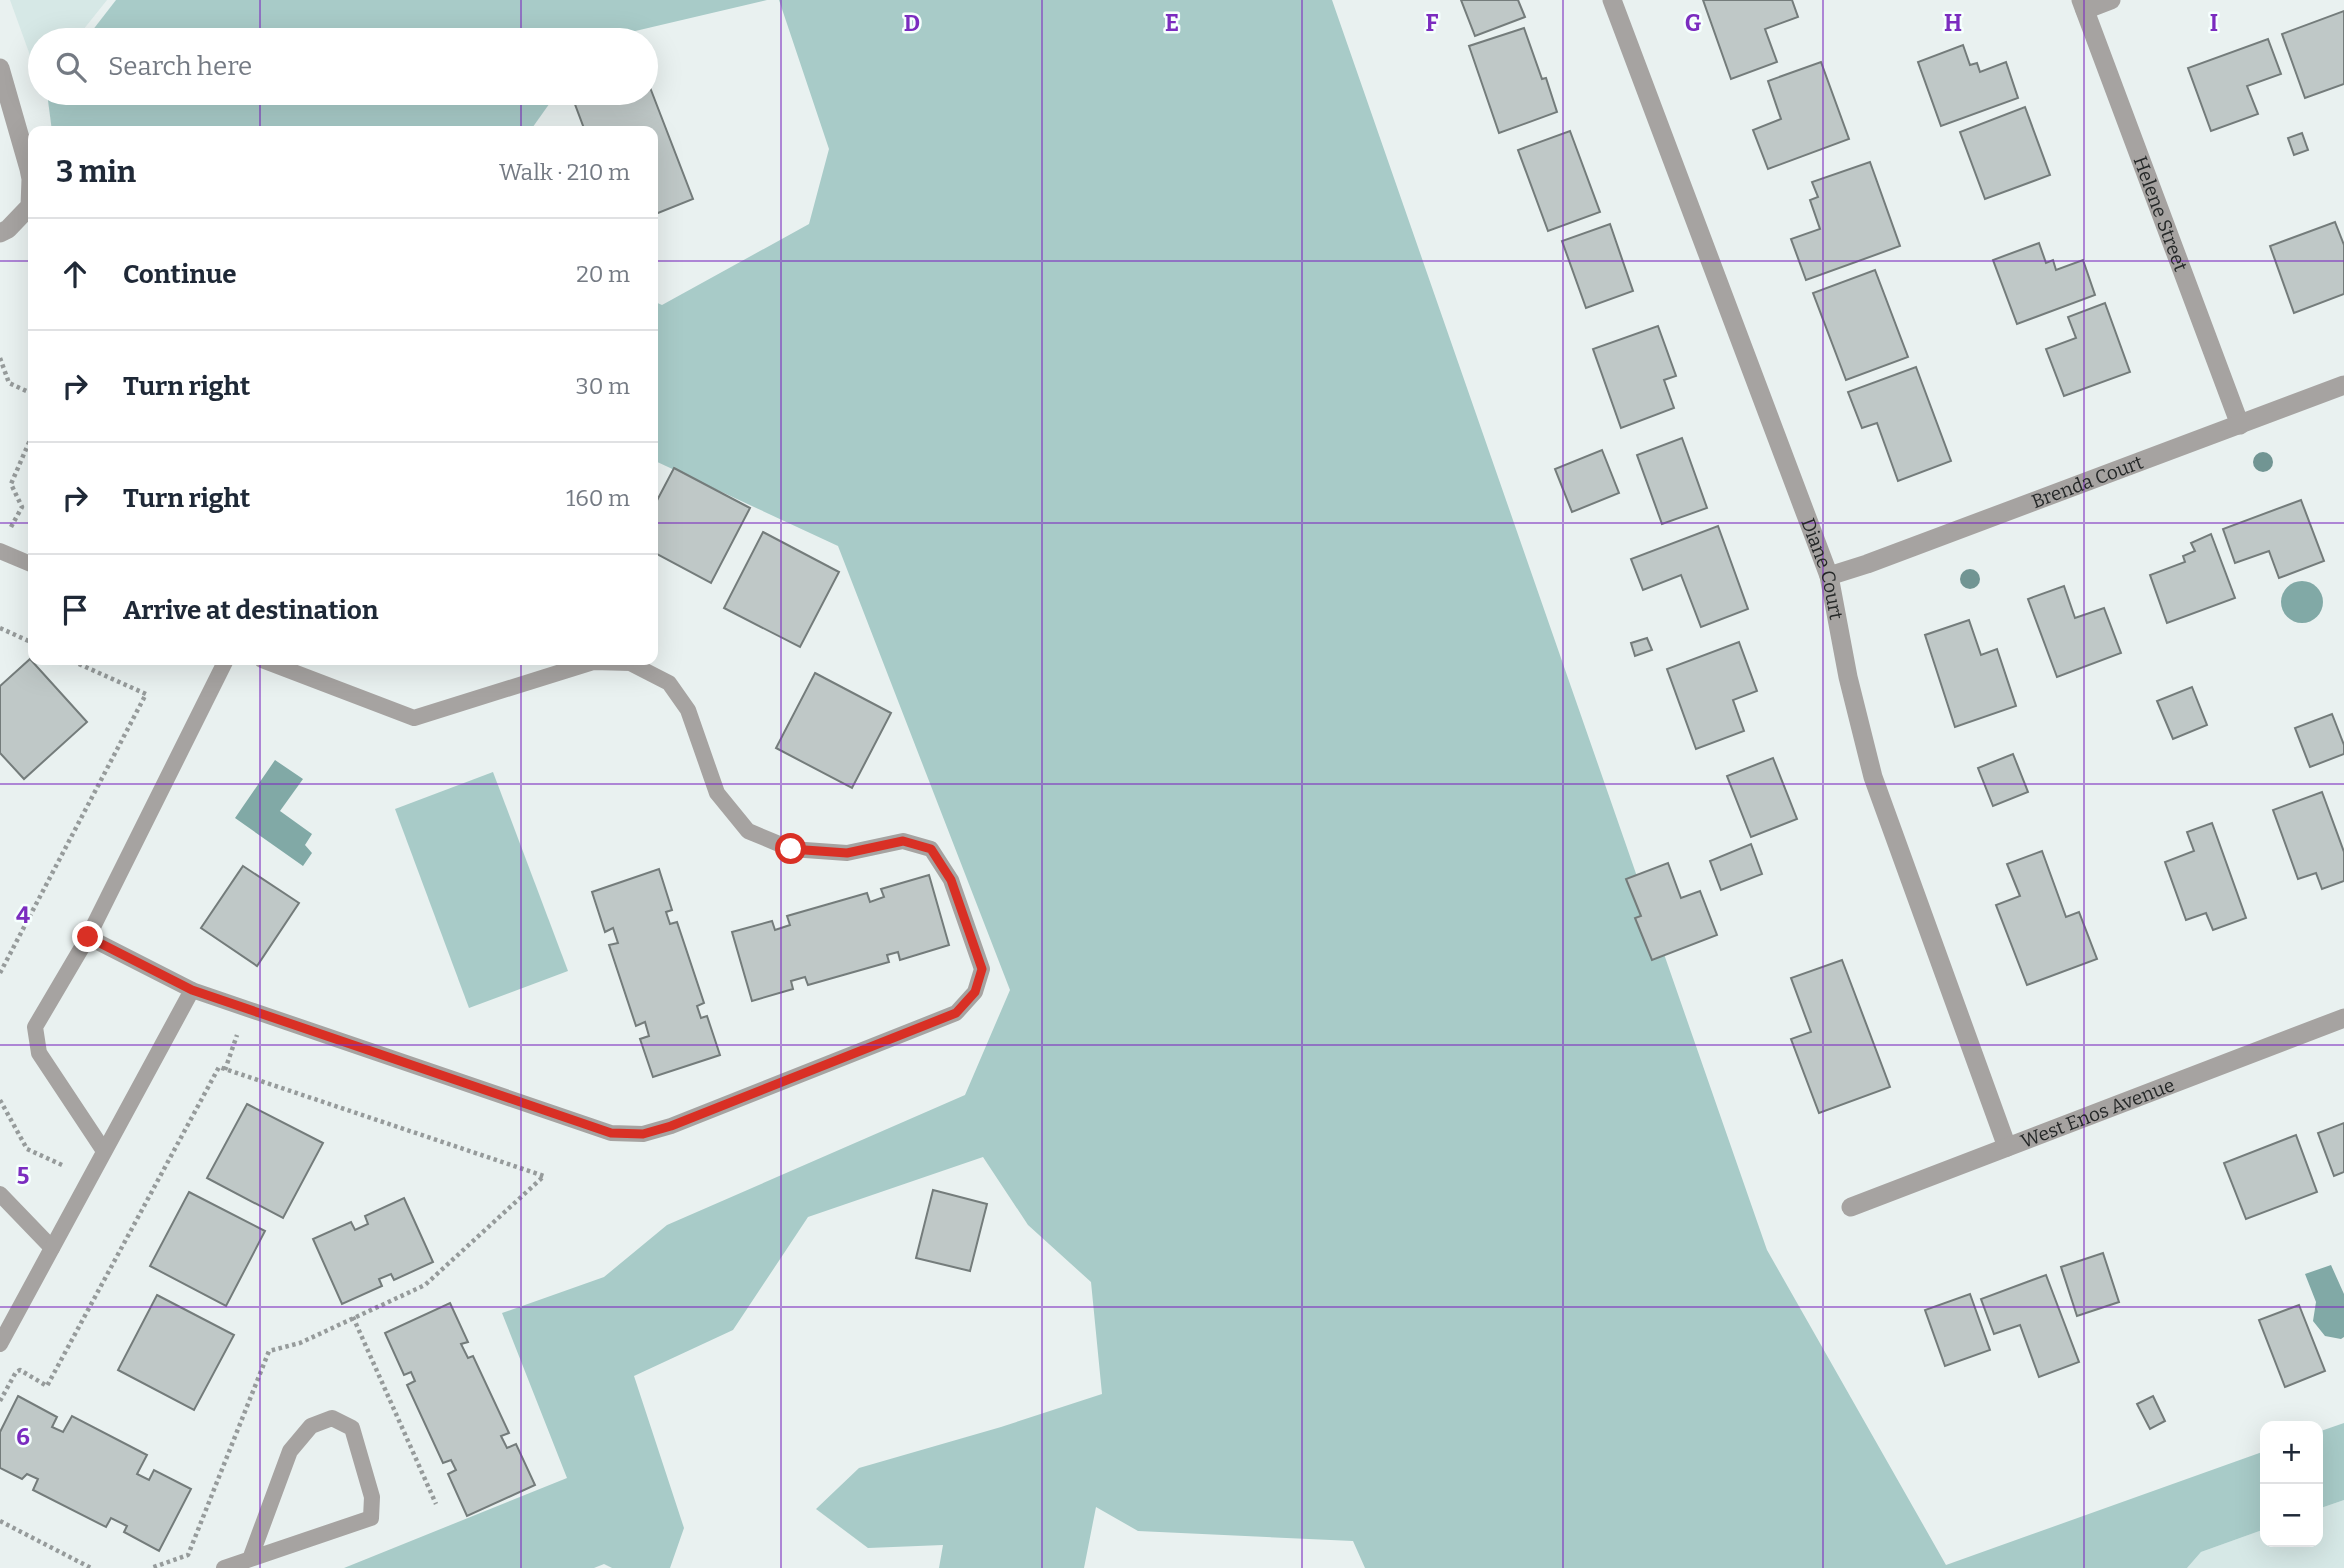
<!DOCTYPE html>
<meta charset="utf-8">
<style>
body{margin:0;font-family:Bitter,serif;background:#f6f6f7;color:#1f2937}
.controls{position:absolute;right:21px;bottom:21px;display:grid;overflow:hidden;border-radius:14px;box-shadow:0 7px 28px #0002}
.controls button{width:63px;height:63px;display:grid;place-items:center;padding:0;border:0;border-bottom:2px solid #e0e1e3;background:#fff;color:#1f2937;font:35px sans-serif}
.stop{position:absolute;width:21px;height:21px;margin:-16px;border:5px solid #d93025;border-radius:50%;background:#fff}
.stop.end{background:#d93025;border-color:#fff;box-shadow:0 2px 7px #0008}
.list{margin:0;padding:0;list-style:none}
h2{display:flex;justify-content:space-between;align-items:center;height:91px;margin:0;padding:0 28px;font-size:30px}
h2 small{font-size:23px;font-weight:400;color:#747a83}
.list li{display:grid;grid-template-columns:46px 1fr auto;gap:21px;align-items:center;box-sizing:border-box;height:112px;padding:0 28px;border-top:2px solid #e0e1e3}
.list b{display:block;font-size:26px;white-space:nowrap}
.list em{font-size:23px;font-style:normal;color:#747a83}
.icon{flex:none;width:38px;height:38px;fill:none;stroke:currentColor;stroke-width:2;stroke-linecap:round;stroke-linejoin:round}
.map{position:relative;flex:none;width:2344px;height:1568px;overflow:hidden}
.search{position:absolute;background:#fff;box-shadow:0 7px 28px #0002;left:28px;top:28px;width:630px;height:77px;display:flex;align-items:center;gap:18px;box-sizing:border-box;padding:0 24px;border-radius:38px;color:#747a83;font-size:26px}
.panel{position:absolute;background:#fff;box-shadow:0 7px 28px #0002;left:28px;top:126px;width:630px;height:539px;border-radius:14px}
.map>svg:first-child{display:block}
</style>
<div class="map">
<svg width="2344" height="1568" viewBox="0 0 2344 1568">
<rect width="100%" height="100%" fill="#e9f1f0"/>
<g fill="#d6e8e6">
<path d="M10 0H107L75 40H40V83Z"/>
<path d="M2344 1500V1568H2187L2201 1552 2265 1529V1542H2318V1509Z"/>
</g>
<g fill="#a8cbc8">
<path d="M116 0H767L597 40H85Z"/>
<path d="M779 0H1332L1767 1250 1946 1565 2265 1451V1529L2201 1552 2187 1568H1365L1353 1541 1138 1531 1096 1507 1084 1568H939L943 1545 868 1548 816 1509 859 1468 1001 1427 1102 1394 1091 1282 1028 1225 983 1157 808 1217 733 1330 634 1376 684 1528 670 1568H612L604 1564 594 1568H344L567 1478 502 1313 604 1277 667 1225 965 1095 1010 990 838 546 653 460V301L662 305 809 224 829 149Z"/>
<path d="M47 93H557L530 131H52Z"/>
<path d="M493 772 568 971 469 1008 395 809Z"/>
<path d="M2344 1423V1500L2318 1509V1432Z"/>
</g>
<g fill="#81a9a6">
<circle cx="2302" cy="602" r="21"/>
<path d="M275 760 303 779 280 811 312 834 305 845 312 853 303 866 235 818Z"/>
<path d="M2331 1265 2344 1294V1337L2341 1339 2325 1336 2313 1321 2316 1302 2305 1274Z"/>
</g>
<g fill="#bfc8c7" stroke="#747c7b" stroke-width="2">
<path d="M1461 0H1518L1525 17 1475 36Z"/>
<path d="M1703 0H1792L1798 17 1765 29 1777 62 1731 79Z"/>
<path d="M2344 11V84L2305 98 2282 34Z"/>
<path d="M1524 28 1542 79 1546 78 1557 112 1499 133 1469 46Z"/>
<path d="M2268 39 2281 74 2247 86 2258 114 2211 131 2188 68Z"/>
<path d="M1963 45 1970 65 1977 63 1980 72 2006 62 2018 98 1941 126 1918 62Z"/>
<path d="M1821 62 1849 139 1768 169 1753 130 1781 119 1768 81Z"/>
<path d="M646 77 693 199 653 215V131H585L573 99 588 93H646Z"/>
<path d="M2025 107 2050 175 1985 199 1960 132Z"/>
<path d="M1570 131 1600 212 1548 231 1518 150Z"/>
<path d="M2302 133 2308 150 2294 155 2288 138Z"/>
<path d="M1870 162 1900 246 1806 280 1791 239 1820 229 1810 200 1818 197 1812 182Z"/>
<path d="M2335 222 2344 245V294L2294 313 2270 246Z"/>
<path d="M1610 224 1633 291 1586 308 1562 241Z"/>
<path d="M2039 243 2046 263 2053 260 2056 270 2083 260 2095 295 2017 324 1993 260Z"/>
<path d="M1875 270 1908 357 1846 380 1813 293Z"/>
<path d="M2105 303 2130 372 2064 396 2046 349 2076 338 2068 317Z"/>
<path d="M1658 326 1676 376 1664 380 1674 408 1621 428 1593 349Z"/>
<path d="M1916 367 1951 461 1898 481 1877 423 1862 428 1848 392Z"/>
<path d="M1682 438 1707 508 1662 524 1637 455Z"/>
<path d="M1602 450 1619 493 1572 512 1555 469Z"/>
<path d="M674 468 750 508 711 583 653 552V508Z"/>
<path d="M2301 500 2324 561 2279 578 2269 551 2235 563 2223 529Z"/>
<path d="M1718 526 1748 609 1701 627 1681 575 1643 590 1631 559Z"/>
<path d="M763 532 839 572 800 647 724 608Z"/>
<path d="M2211 534 2235 598 2167 623 2150 575 2185 562 2183 556 2195 551 2191 543Z"/>
<path d="M2064 586 2075 618 2104 608 2121 653 2057 677 2028 599Z"/>
<path d="M1969 620 1981 655 1997 649 2016 706 1955 727 1925 635Z"/>
<path d="M1647 638 1652 650 1635 656 1631 643Z"/>
<path d="M1739 642 1757 691 1733 700 1744 731 1696 749 1667 669Z"/>
<path d="M30 659 87 722 24 779 0 753V686Z"/>
<path d="M815 673 891 713 852 788 776 748Z"/>
<path d="M2192 687 2207 725 2173 739 2157 701Z"/>
<path d="M2332 714 2344 745V754L2310 767 2295 728Z"/>
<path d="M2013 754 2028 792 1993 806 1978 768Z"/>
<path d="M1773 758 1797 819 1751 837 1727 776Z"/>
<path d="M2322 792 2344 852V881L2322 889 2316 873 2298 879 2273 810Z"/>
<path d="M2212 823 2246 918 2213 930 2206 913 2186 920 2165 862 2194 851 2187 832Z"/>
<path d="M1751 844 1762 874 1721 890 1710 861Z"/>
<path d="M2042 851 2066 917 2079 912 2097 959 2027 985 1996 905 2020 896 2007 864Z"/>
<path d="M1668 863 1681 898 1700 891 1717 935 1652 960 1635 918 1641 916 1626 879Z"/>
<path d="M243 866 299 903 257 966 201 928Z"/>
<path d="M659 869 672 910 666 912 670 924 677 922 704 1003 697 1006 701 1018 707 1016 720 1055 653 1077 640 1039 649 1036 645 1022 636 1026 609 945 618 943 613 928 605 932 592 892Z"/>
<path d="M929 875 949 945 900 960 898 952 887 955 889 962 808 985 805 977 791 981 793 989 752 1001 732 932 772 921 775 930 790 925 787 916 867 893 870 902 884 897 881 889Z"/>
<path d="M1842 960 1890 1087 1819 1113 1791 1039 1811 1032 1791 978Z"/>
<path d="M247 1104 323 1143 283 1218 207 1178Z"/>
<path d="M2344 1123V1172L2334 1176 2318 1133Z"/>
<path d="M2296 1135 2317 1192 2246 1219 2224 1163Z"/>
<path d="M933 1190 987 1204 970 1271 916 1258Z"/>
<path d="M189 1192 265 1231 226 1306 150 1266Z"/>
<path d="M404 1198 433 1262 394 1280 391 1274 379 1279 382 1286 342 1304 313 1239 351 1222 355 1230 368 1224 365 1216Z"/>
<path d="M2103 1253 2119 1302 2077 1316 2061 1267Z"/>
<path d="M2046 1275 2079 1362 2039 1377 2020 1325 1994 1334 1981 1299Z"/>
<path d="M1970 1294 1990 1350 1945 1366 1925 1310Z"/>
<path d="M157 1295 234 1335 194 1410 118 1370Z"/>
<path d="M450 1303 468 1342 461 1344 468 1358 473 1356 509 1433 501 1436 507 1448 516 1444 535 1485 467 1516 448 1474 456 1470 451 1460 443 1463 407 1385 415 1381 411 1372 404 1375 385 1333Z"/>
<path d="M2299 1305 2325 1371 2285 1387 2259 1320Z"/>
<path d="M18 1396 57 1417 52 1427 63 1432 72 1416 147 1455 137 1474 149 1480 154 1470 191 1489 159 1551 124 1532 127 1526 111 1518 106 1527 33 1490 38 1479 27 1474 22 1479 0 1468V1432Z"/>
<path d="M2153 1396 2165 1421 2150 1429 2137 1404Z"/>
</g>
<g fill="none" stroke-linecap="round" stroke-linejoin="round">
<g stroke="#969b9b" stroke-width="4.5" stroke-dasharray="3.5 3.5" stroke-linecap="butt">
<path d="M0 358 9 383 33 394"/>
<path d="M11 527 22 507 11 484 33 433"/>
<path d="M0 628 33 643"/>
<path d="M0 973 146 694 70 660"/>
<path d="M225 1070 237 1035"/>
<path d="M0 1100 27 1149 62 1165"/>
<path d="M353 1317 436 1504"/>
<path d="M0 1401 16 1372 20 1370 47 1386 219 1067 544 1176 425 1285 300 1343 269 1351 188 1555 151 1568"/>
<path d="M0 1521 91 1568"/>
</g>
<g stroke="#a6a3a1" stroke-width="16">
<path d="M0 551 33 565"/>
<path d="M88 937 35 1027 39 1053 104 1151"/>
<path d="M192 990 611 1133 643 1134 671 1126 956 1013 975 992 982 969 951 880 931 849 903 841 847 853 791 849 748 831 717 793 688 710 669 683 630 663 593 662 414 718 262 660"/>
<path d="M0 1194 52 1248"/>
<path d="M0 1344 192 990 88 937 226 660"/>
<path d="M224 1568 371 1518 372 1497 352 1428 332 1418 311 1426 290 1451 250 1559"/>
</g>
<g stroke="#a6a3a1" stroke-width="19">
<path id="s1" d="M1612 0 1829 576 1848 677 1873 777 2007 1147"/>
<path id="s2" d="M2081 0 2240 425"/>
<path d="M2085 10 2111 0"/>
<path d="M0 68 29 169 31 179 30 206 8 229 0 233"/>
<path id="s3" d="M1829 576 1867 564 2344 385"/>
<path id="s4" d="M1851 1207 2344 1018"/>
</g>
</g>
<g fill="#719593">
<circle cx="2263" cy="462" r="10"/>
<circle cx="1970" cy="579" r="10"/>
</g>
<g fill="none" stroke-linecap="round" stroke-linejoin="round">
<path stroke="#d93025" stroke-width="9" d="M88 937 192 990 611 1133 643 1134 671 1126 956 1013 975 992 982 969 951 880 931 849 903 841 847 853 791 849"/>
</g>
<path fill="none" stroke="#7b2cbf" stroke-width="2" stroke-opacity="0.55" d="M260 0V40M521 0V40M781 0V1568M1042 0V1568M1302 0V1568M1563 0V1568M1823 0V1568M2084 0V1568M260 93V131M521 93V131M0 261H33M653 261H2344M0 523H33M653 523H2344M260 660V1568M521 660V1568M0 784H2344M0 1045H2344M0 1307H2344"/>
<g text-anchor="middle" dominant-baseline="central" stroke-width="5" stroke-linejoin="round" paint-order="stroke">
<g font-size="19" fill="#252828" stroke="#f6fffe">
<text stroke="none"><textPath href="#s2" startOffset="228">Helene Street</textPath></text>
<text stroke="none"><textPath href="#s3" startOffset="275">Brenda Court</textPath></text>
<text stroke="none"><textPath href="#s1" startOffset="607">Diane Court</textPath></text>
<text stroke="none"><textPath href="#s4" startOffset="264">West Enos Avenue</textPath></text>
</g>
</g>
<g font-size="23" text-anchor="middle" font-weight="bold" fill="#7b2cbf" stroke="#f6fffe" stroke-width="5" stroke-linejoin="round" paint-order="stroke">
<text x="912" y="31">D</text>
<text x="1172" y="31">E</text>
<text x="1432" y="31">F</text>
<text x="1693" y="31">G</text>
<text x="1953" y="31">H</text>
<text x="2214" y="31">I</text>
<text x="23" y="923">4</text>
<text x="23" y="1184">5</text>
<text x="23" y="1445">6</text>
</g>
</svg>
<div class="controls">
<button>+</button>
<button>−</button>
</div>
<div class="stop" style="left:791px;top:849px"></div>
<div class="stop end" style="left:88px;top:937px"></div>
<div class="search"><svg class="icon" aria-label="search" viewBox="0 0 24 24"><circle cx="10" cy="10" r="6"/><path d="M15 15l6 6"/></svg>Search here</div>
<section class="panel">
<h2>3 min<small>Walk · 210 m</small></h2>
<ul class="list">
<li><svg class="icon" aria-label="ahead" viewBox="0 0 24 24"><path d="M12 20V5M6 11l6-6 6 6"/></svg><div><b>Continue</b></div><em>20 m</em></li>
<li><svg class="icon" aria-label="right" viewBox="0 0 24 24"><path d="M7 20v-9h11M14 6l5 5-5 5"/></svg><div><b>Turn right</b></div><em>30 m</em></li>
<li><svg class="icon" aria-label="right" viewBox="0 0 24 24"><path d="M7 20v-9h11M14 6l5 5-5 5"/></svg><div><b>Turn right</b></div><em>160 m</em></li>
<li><svg class="icon" aria-label="arrive" viewBox="0 0 24 24"><path d="M6 21V4h12l-3 4 3 4H6"/></svg><div><b>Arrive at destination</b></div></li>
</ul>
</section>
</div>
